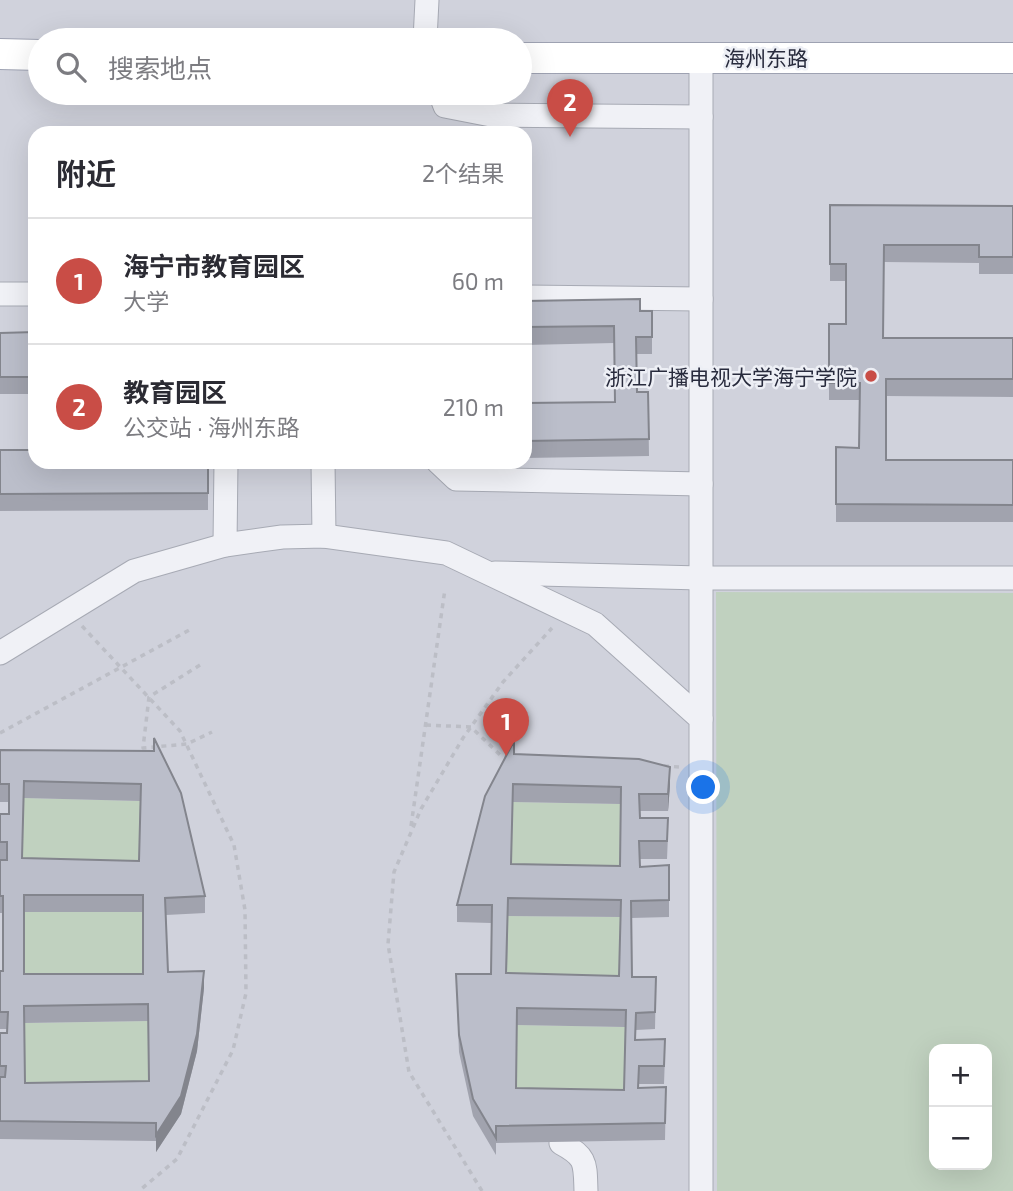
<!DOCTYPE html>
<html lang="zh">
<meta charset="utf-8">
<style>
body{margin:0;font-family:"Exo 2","Noto Sans SC",sans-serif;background:#f7f7f7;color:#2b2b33}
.controls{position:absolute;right:21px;bottom:21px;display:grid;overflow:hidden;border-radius:14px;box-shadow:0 7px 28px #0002}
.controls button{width:63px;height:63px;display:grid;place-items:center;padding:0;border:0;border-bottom:2px solid #e1e1e2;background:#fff;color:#2b2b33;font:35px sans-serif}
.you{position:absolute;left:704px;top:788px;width:24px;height:24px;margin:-18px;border:5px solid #fff;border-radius:50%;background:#1a73e8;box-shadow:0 0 0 10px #1a73e833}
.badge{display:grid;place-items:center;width:46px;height:46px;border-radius:50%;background:#c94d46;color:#fff;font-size:23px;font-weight:700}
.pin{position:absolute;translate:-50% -58px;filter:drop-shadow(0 2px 4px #0008)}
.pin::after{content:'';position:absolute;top:37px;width:24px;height:21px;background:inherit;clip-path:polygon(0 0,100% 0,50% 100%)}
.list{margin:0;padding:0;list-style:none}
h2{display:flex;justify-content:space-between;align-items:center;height:91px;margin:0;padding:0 28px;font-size:30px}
h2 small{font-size:23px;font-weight:400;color:#7c7c81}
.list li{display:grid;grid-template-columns:46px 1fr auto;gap:21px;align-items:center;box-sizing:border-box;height:126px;padding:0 28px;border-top:2px solid #e1e1e2}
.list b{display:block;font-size:26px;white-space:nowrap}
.list p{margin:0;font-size:23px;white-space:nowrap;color:#7c7c81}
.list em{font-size:23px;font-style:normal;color:#7c7c81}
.icon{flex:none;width:38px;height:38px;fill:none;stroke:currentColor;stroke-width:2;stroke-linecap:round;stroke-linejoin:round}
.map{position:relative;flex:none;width:1013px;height:1191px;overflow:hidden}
.search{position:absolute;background:#fff;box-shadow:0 7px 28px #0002;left:28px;top:28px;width:504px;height:77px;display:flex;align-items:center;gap:18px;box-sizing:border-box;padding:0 24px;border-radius:38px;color:#7c7c81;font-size:26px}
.panel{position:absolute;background:#fff;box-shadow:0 7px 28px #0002;left:28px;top:126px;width:504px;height:343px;border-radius:21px}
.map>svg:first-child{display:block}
</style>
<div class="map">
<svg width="1013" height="1191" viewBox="0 0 1013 1191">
<rect width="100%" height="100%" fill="#dee0e7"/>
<path fill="#d0d2dc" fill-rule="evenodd" d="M0 0H1013V1191H0ZM40 40H520V93H40ZM35 133H525V462H35ZM934 1049H987V1165H934Z"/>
<g fill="#c0d1bf" fill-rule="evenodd">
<path d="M716 592 1013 593V1191H717ZM934 1049H987V1165H934Z"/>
<path d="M24 798 141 801 139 878 22 876Z"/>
<path d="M513 802 621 804 620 883 511 881Z"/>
<rect x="24" y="912" width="119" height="79"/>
<path d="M508 916 621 917 619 993 506 991Z"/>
<path d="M148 1021 149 1098 25 1100 24 1023Z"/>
<path d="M517 1025 626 1027 624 1107 516 1106Z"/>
</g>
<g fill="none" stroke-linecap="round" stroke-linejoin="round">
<g stroke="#a7aab4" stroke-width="25">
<g id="minor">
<path d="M425 40 427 0"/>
<path d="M440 93 445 106 491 115 701 117"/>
<path d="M0 294H35"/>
<path d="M525 297 701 299"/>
<path d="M323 462 324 536"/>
<path d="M438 462 456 479 701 484"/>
<path d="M225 545 226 462"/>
<path d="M495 573 701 578H1013"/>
<path d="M0 653 134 571 225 545 282 537 324 536 446 553 595 624 701 719V1191"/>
<path d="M701 719V57"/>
<path d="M561 1143C587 1157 585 1163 586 1191"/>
</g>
</g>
<g stroke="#9ea2b2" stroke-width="32">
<g id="major">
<path d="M0 54 40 55"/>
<path d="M520 58H1013"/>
</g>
</g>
<g stroke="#bcbec6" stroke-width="3.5" stroke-dasharray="5 5" stroke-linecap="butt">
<path d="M82 626 180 731 234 845 245 910 246 993 233 1050 177 1159 139 1191"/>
<path d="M200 665 149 697 143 748 187 744 212 732"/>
<path d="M426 725 471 727 500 755 510 757"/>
<path d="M0 733 193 628"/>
<path d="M664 766 680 767"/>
<path d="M411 826 445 589"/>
<path d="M482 1191 409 1072 388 944 394 872 421 809 463 738 503 682 552 628"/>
</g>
<use href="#minor" stroke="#f0f1f6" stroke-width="23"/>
<use href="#major" stroke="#fff" stroke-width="30"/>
</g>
<g fill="#a1a3ae" fill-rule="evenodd">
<path d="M830 205 1013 206V274H979V263L884 262 883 338H1013V397L886 396V460H1013V522H836V447L859 448V400H829V324H846V281H830Z"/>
<path d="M525 301 640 311H652V354H636L637 392H648L649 456 525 458V403L615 402 614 343 525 345Z"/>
<path d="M35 332V394H0V333Z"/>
<path d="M0 450 208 462V510L0 511Z"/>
<path d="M0 750 154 751 205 896V913L166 915 168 972 204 988 197 1051 181 1114 156 1152V1141L0 1139V1033H7L8 1029H0V971H3V913H0V814H9V802H0ZM24 798 140 801 139 861 22 858ZM24 912H143V974H24ZM148 1021 149 1081 25 1083 24 1023Z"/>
<path d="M514 754 670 784 668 811H640V818L668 835 667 859H639L640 867 669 865V917L631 918 632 977H656L655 1029 636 1030 635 1040 665 1056 664 1084H639V1088L666 1087 665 1140 496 1143V1155L473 1116 459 1052 456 974H491V923L457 922V905ZM513 802 621 804 620 866 511 864ZM508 916 621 917 619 976 507 973ZM517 1025 625 1027 624 1090 516 1088Z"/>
</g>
<g fill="#83858d">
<path d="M670 767V784L668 811V794Z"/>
<path d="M204 971V988L197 1051 181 1114 156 1152V1135Z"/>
</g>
<g fill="#bbbeca" stroke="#83858d" stroke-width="2" fill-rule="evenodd">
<path d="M830 205 1013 206V257H979V245H884L883 338H1013V379H886V460H1013V505L836 504V447L859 448 860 383H829V324H846V264H830Z"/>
<path d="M640 299V311H652V337H636L637 392H648L649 439 525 441V403L615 402 614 326 525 327V301Z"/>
<path d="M35 332V377H0V333Z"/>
<path d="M0 450H35V462H208V493L0 494Z"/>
<path d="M154 738 181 793 205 896 165 898 168 972 204 971 197 1034 181 1096 156 1135V1123L0 1121V1077H5L6 1066H0V1033H7L8 1012H0V971H3V896H0V860H7V842H0V814H9V784H0V750L154 751ZM24 781 141 784 139 861 22 858ZM24 895H143V974H24ZM148 1004 149 1081 25 1083 24 1006Z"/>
<path d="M514 741V754L639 759 670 767 668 794H639L640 818H668L667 841H639L640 867 669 865V900L631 901 632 977H656L655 1012 636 1013 635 1040 665 1039 664 1066H639L638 1088 666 1087 665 1123 496 1126V1138L473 1099 459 1035 456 974H491L492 905H457L485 796ZM513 784 621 787 620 866 511 864ZM508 898 621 900 619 976 506 973ZM517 1008 626 1010 624 1090 516 1088Z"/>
</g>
<circle fill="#c94d46" stroke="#edeff5" stroke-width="2.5" cx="871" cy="376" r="7"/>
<g text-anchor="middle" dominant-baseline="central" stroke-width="5" stroke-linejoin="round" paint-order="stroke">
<g font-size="21" fill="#282b3d" stroke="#edeff5">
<text x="766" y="57">海州东路</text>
</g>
<g font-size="21" fill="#282b3d" stroke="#edeff5" text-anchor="end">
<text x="857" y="376">浙江广播电视大学海宁学院</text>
</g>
</g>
</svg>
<div class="controls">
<button>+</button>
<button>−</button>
</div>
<div class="you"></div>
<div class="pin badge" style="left:506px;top:756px">1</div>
<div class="pin badge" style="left:570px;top:137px">2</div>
<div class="search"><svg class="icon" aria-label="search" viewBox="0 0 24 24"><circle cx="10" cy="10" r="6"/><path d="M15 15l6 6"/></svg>搜索地点</div>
<section class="panel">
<h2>附近<small>2个结果</small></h2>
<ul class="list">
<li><span class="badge">1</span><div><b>海宁市教育园区</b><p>大学</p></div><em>60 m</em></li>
<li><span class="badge">2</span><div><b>教育园区</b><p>公交站 · 海州东路</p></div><em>210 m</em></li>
</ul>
</section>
</div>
